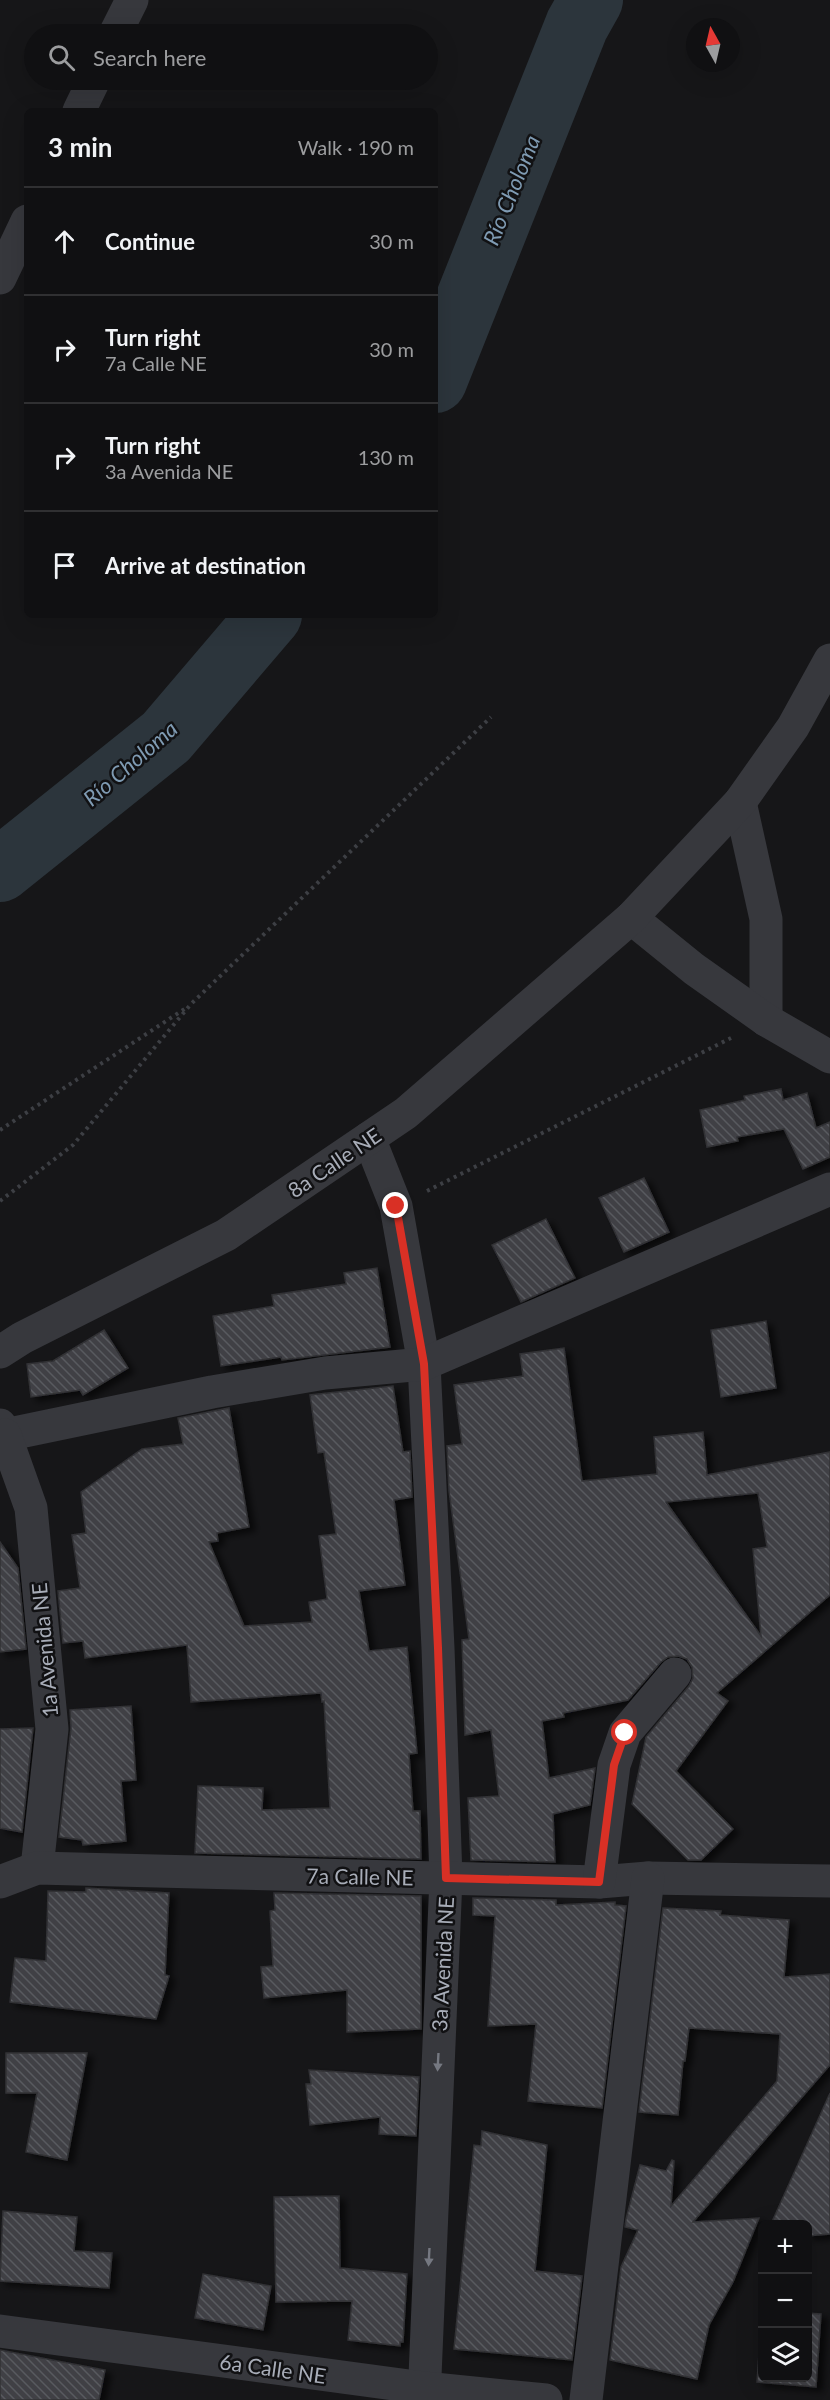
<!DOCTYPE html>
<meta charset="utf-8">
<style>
body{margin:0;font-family:Lato,sans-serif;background:#1e1e20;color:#f1f3f6}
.controls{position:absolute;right:18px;bottom:18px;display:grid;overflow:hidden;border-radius:9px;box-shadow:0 6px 24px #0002}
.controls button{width:54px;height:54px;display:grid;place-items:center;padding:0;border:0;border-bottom:2px solid #303032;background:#101012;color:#f1f3f6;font:30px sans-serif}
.compass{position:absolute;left:686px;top:18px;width:54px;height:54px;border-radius:50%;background:#101012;box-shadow:0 6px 24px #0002;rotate:352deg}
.stop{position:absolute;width:18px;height:18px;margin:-14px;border:4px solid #d93025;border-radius:50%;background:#fff}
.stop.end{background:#d93025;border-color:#fff;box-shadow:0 2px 6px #0008}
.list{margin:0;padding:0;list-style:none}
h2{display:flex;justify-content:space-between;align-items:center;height:78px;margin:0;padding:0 24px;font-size:26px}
h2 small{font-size:20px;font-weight:400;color:#9c9d9f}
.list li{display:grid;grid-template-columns:39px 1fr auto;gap:18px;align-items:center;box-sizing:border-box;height:108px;padding:0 24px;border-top:2px solid #303032}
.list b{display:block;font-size:22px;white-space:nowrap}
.list p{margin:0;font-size:20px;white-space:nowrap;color:#9c9d9f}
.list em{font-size:20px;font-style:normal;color:#9c9d9f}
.icon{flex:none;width:33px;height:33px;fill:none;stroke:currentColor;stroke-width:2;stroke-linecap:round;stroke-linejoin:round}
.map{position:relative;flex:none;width:830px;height:2400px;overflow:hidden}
.search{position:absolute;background:#101012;box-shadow:0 6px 24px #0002;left:24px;top:24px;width:414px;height:66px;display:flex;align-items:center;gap:15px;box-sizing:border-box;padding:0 21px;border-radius:33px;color:#9c9d9f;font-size:22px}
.panel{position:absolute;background:#101012;box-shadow:0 6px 24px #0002;left:24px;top:108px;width:414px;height:510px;border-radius:9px}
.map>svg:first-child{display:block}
</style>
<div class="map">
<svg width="830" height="2400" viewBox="0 0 830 2400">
<defs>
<pattern id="building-back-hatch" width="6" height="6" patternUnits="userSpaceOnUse" patternTransform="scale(1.5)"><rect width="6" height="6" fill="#404145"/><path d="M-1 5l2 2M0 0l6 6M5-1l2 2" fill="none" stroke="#595a5e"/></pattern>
<filter id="shadow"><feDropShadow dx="6" dy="4" stdDeviation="3" flood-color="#0009"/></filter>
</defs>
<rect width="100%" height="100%" fill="#161618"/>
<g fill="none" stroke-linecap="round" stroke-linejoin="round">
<g stroke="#2c353c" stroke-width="64">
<path d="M435 381 577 25 591 0"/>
<path d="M0 870 166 737 270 615"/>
</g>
</g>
<g fill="url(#building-back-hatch)" stroke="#303034" stroke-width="1.5" fill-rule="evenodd" filter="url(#shadow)">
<path d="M781 1089 783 1100 807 1093 816 1128 830 1122V1157L803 1169 784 1129 737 1137 738 1141 707 1147 700 1110 745 1100 744 1096Z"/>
<path d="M644 1178 669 1232 624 1252 599 1198Z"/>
<path d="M546 1219 575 1278 521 1302 492 1245Z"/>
<path d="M377 1268 390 1347 282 1360 281 1357 221 1366 213 1316 274 1306 272 1295 346 1284 344 1273Z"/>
<path d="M766 1321 776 1388 721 1397 711 1330Z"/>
<path d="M104 1330 128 1368 83 1395 80 1390 31 1397 27 1364 53 1361Z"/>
<path d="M564 1348 582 1481 657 1474 654 1437 703 1432 707 1475 830 1452V1595L717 1693 728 1701 676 1771 733 1829 701 1860H688L632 1804 646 1737 689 1686 693 1678 692 1667 687 1659 678 1656 668 1657 661 1662 628 1700 563 1713 564 1717 542 1721 549 1778 595 1768 590 1805 553 1814 555 1862 471 1860 468 1798 499 1796 491 1730 465 1735 462 1640 469 1639 449 1491 447 1446 462 1444 454 1385 523 1376 520 1354ZM758 1493 767 1547 753 1549 761 1636 666 1502Z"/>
<path d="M393 1386 403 1452 410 1451 412 1497 394 1500 405 1585 359 1591 369 1651 407 1647 417 1753 409 1754 413 1811H420L421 1859 195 1853 198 1786 263 1788 262 1810 330 1808 324 1701 322 1702 321 1693 191 1702 187 1645 85 1658 83 1641 63 1643 58 1591 80 1588 72 1535 86 1533 81 1492 142 1449 183 1444 178 1418 229 1408 249 1527 217 1533 218 1541 209 1542 244 1626 312 1622 309 1602 327 1599 319 1536 336 1534 324 1452 318 1453 310 1395Z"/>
<path d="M0 1542 18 1568 26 1649 0 1652Z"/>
<path d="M131 1706 136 1780 121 1781 126 1841 83 1845 82 1840 59 1837 71 1728 70 1710Z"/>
<path d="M33 1728 22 1832 0 1828V1729Z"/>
<path d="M86 1888 169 1893 165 1975 169 1976 156 2019 10 2002 15 1958 46 1961 48 1891 86 1892Z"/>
<path d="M274 1893 421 1896V2029L347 2032V1990L264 1998 261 1967 273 1966 270 1911 275 1910Z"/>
<path d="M473 1898 556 1900V1905L615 1902V1905L626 1906 602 2108 528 2101 536 2024 488 2026 495 1916 473 1915Z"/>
<path d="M663 1908 721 1911 720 1915 789 1920 784 1977 830 1974V2065L693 2222 759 2218 733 2282 709 2325 697 2379 610 2360 621 2267 638 2230 625 2227 626 2219 640 2165 666 2171 672 2160 674 2161 671 2206 777 2081 780 2034 689 2028 685 2061H683L678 2115 639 2112Z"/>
<path d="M6 2053H87L67 2160 26 2152 37 2093H6Z"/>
<path d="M309 2070 419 2077 416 2136 379 2134 380 2117 310 2125 306 2084H311Z"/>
<path d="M830 2093V2234L807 2236V2224H771Z"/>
<path d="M482 2131 547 2145 535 2271 582 2276 572 2360 454 2349 474 2145 481 2146Z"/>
<path d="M339 2196 340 2268 407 2274 403 2342H400V2346L348 2340 352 2301 276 2302 274 2197Z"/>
<path d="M3 2211 77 2217 74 2251 112 2253 109 2288 0 2281Z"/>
<path d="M203 2274 271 2286 263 2330 195 2318Z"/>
<path d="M762 2310V2378H807V2313L821 2314 816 2387 757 2382Z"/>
<path d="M0 2350 105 2370 99 2400H0Z"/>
</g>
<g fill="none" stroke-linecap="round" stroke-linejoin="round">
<g stroke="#3d3f44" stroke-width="4" stroke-dasharray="3 4.5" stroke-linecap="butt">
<path d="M0 1130 186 1008"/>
<path d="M427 1191 731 1038"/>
<path d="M0 1201 73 1145 191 1004 491 717"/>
</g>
<g stroke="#37383d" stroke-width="33">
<path d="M115 34 132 0"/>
<path d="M79 111 94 80"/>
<path d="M0 278 27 221"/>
<path d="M740 802 766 919V1020"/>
<path d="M631 918 694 969 766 1020 830 1057"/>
<path d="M369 1138 396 1206 424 1364 438 1648 446 1878 424 2400"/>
<path d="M0 1352 22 1338 226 1235 406 1113 631 918 740 802 793 727 830 660"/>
<path d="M0 1425 5 1435 212 1392 325 1373 424 1364 830 1189"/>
<path d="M5 1435 31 1508 52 1729 37 1868"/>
<path d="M0 1882 37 1868 599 1882 648 1878 830 1881"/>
<path d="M599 1882 614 1765 625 1733 675 1674"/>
<path d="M0 2331 424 2388 546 2400"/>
<path d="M586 2400 648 1878"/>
</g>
</g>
<defs><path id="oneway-solid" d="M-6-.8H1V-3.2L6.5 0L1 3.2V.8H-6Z" transform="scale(1.5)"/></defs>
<g fill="#757881">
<use href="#oneway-solid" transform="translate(438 2062) rotate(93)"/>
<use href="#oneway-solid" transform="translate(429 2257) rotate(93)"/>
</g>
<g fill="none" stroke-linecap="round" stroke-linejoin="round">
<path stroke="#d93025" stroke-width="8" d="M396 1206 424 1364 438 1648 446 1878 599 1882 614 1765 625 1733"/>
</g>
<g text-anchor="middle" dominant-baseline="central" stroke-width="5" stroke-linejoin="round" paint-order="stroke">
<g font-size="21" fill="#a8adb8" stroke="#111113">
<text transform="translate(334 1162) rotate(-34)">8a Calle NE</text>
<text transform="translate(44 1650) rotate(-95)">1a Avenida NE</text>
<text transform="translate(360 1876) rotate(1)">7a Calle NE</text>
<text transform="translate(442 1964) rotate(-87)">3a Avenida NE</text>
<text transform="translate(273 2368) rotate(8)">6a Calle NE</text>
</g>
<g font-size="22" font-style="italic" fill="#7f9bb3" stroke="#111113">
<text transform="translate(511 190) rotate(-68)">Río Choloma</text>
<text transform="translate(130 763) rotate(-41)">Río Choloma</text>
</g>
</g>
</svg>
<div class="controls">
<button>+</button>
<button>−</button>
<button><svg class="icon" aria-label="layers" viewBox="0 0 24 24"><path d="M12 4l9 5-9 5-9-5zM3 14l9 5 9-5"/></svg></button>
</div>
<svg class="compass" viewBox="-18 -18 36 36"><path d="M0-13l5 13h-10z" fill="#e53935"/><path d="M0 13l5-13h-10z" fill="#9c9d9f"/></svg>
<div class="stop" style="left:625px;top:1733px"></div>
<div class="stop end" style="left:396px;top:1206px"></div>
<div class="search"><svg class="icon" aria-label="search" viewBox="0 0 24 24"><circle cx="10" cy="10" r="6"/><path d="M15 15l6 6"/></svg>Search here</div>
<section class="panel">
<h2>3 min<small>Walk · 190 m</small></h2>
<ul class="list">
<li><svg class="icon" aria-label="ahead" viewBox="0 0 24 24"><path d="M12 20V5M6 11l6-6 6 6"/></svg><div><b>Continue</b></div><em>30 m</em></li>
<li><svg class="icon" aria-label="right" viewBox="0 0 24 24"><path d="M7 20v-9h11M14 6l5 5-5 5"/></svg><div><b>Turn right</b><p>7a Calle NE</p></div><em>30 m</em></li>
<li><svg class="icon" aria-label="right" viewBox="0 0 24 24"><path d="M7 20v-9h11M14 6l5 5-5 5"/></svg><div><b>Turn right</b><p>3a Avenida NE</p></div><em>130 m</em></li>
<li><svg class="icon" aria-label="arrive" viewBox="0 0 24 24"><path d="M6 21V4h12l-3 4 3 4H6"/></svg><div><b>Arrive at destination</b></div></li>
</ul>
</section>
</div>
